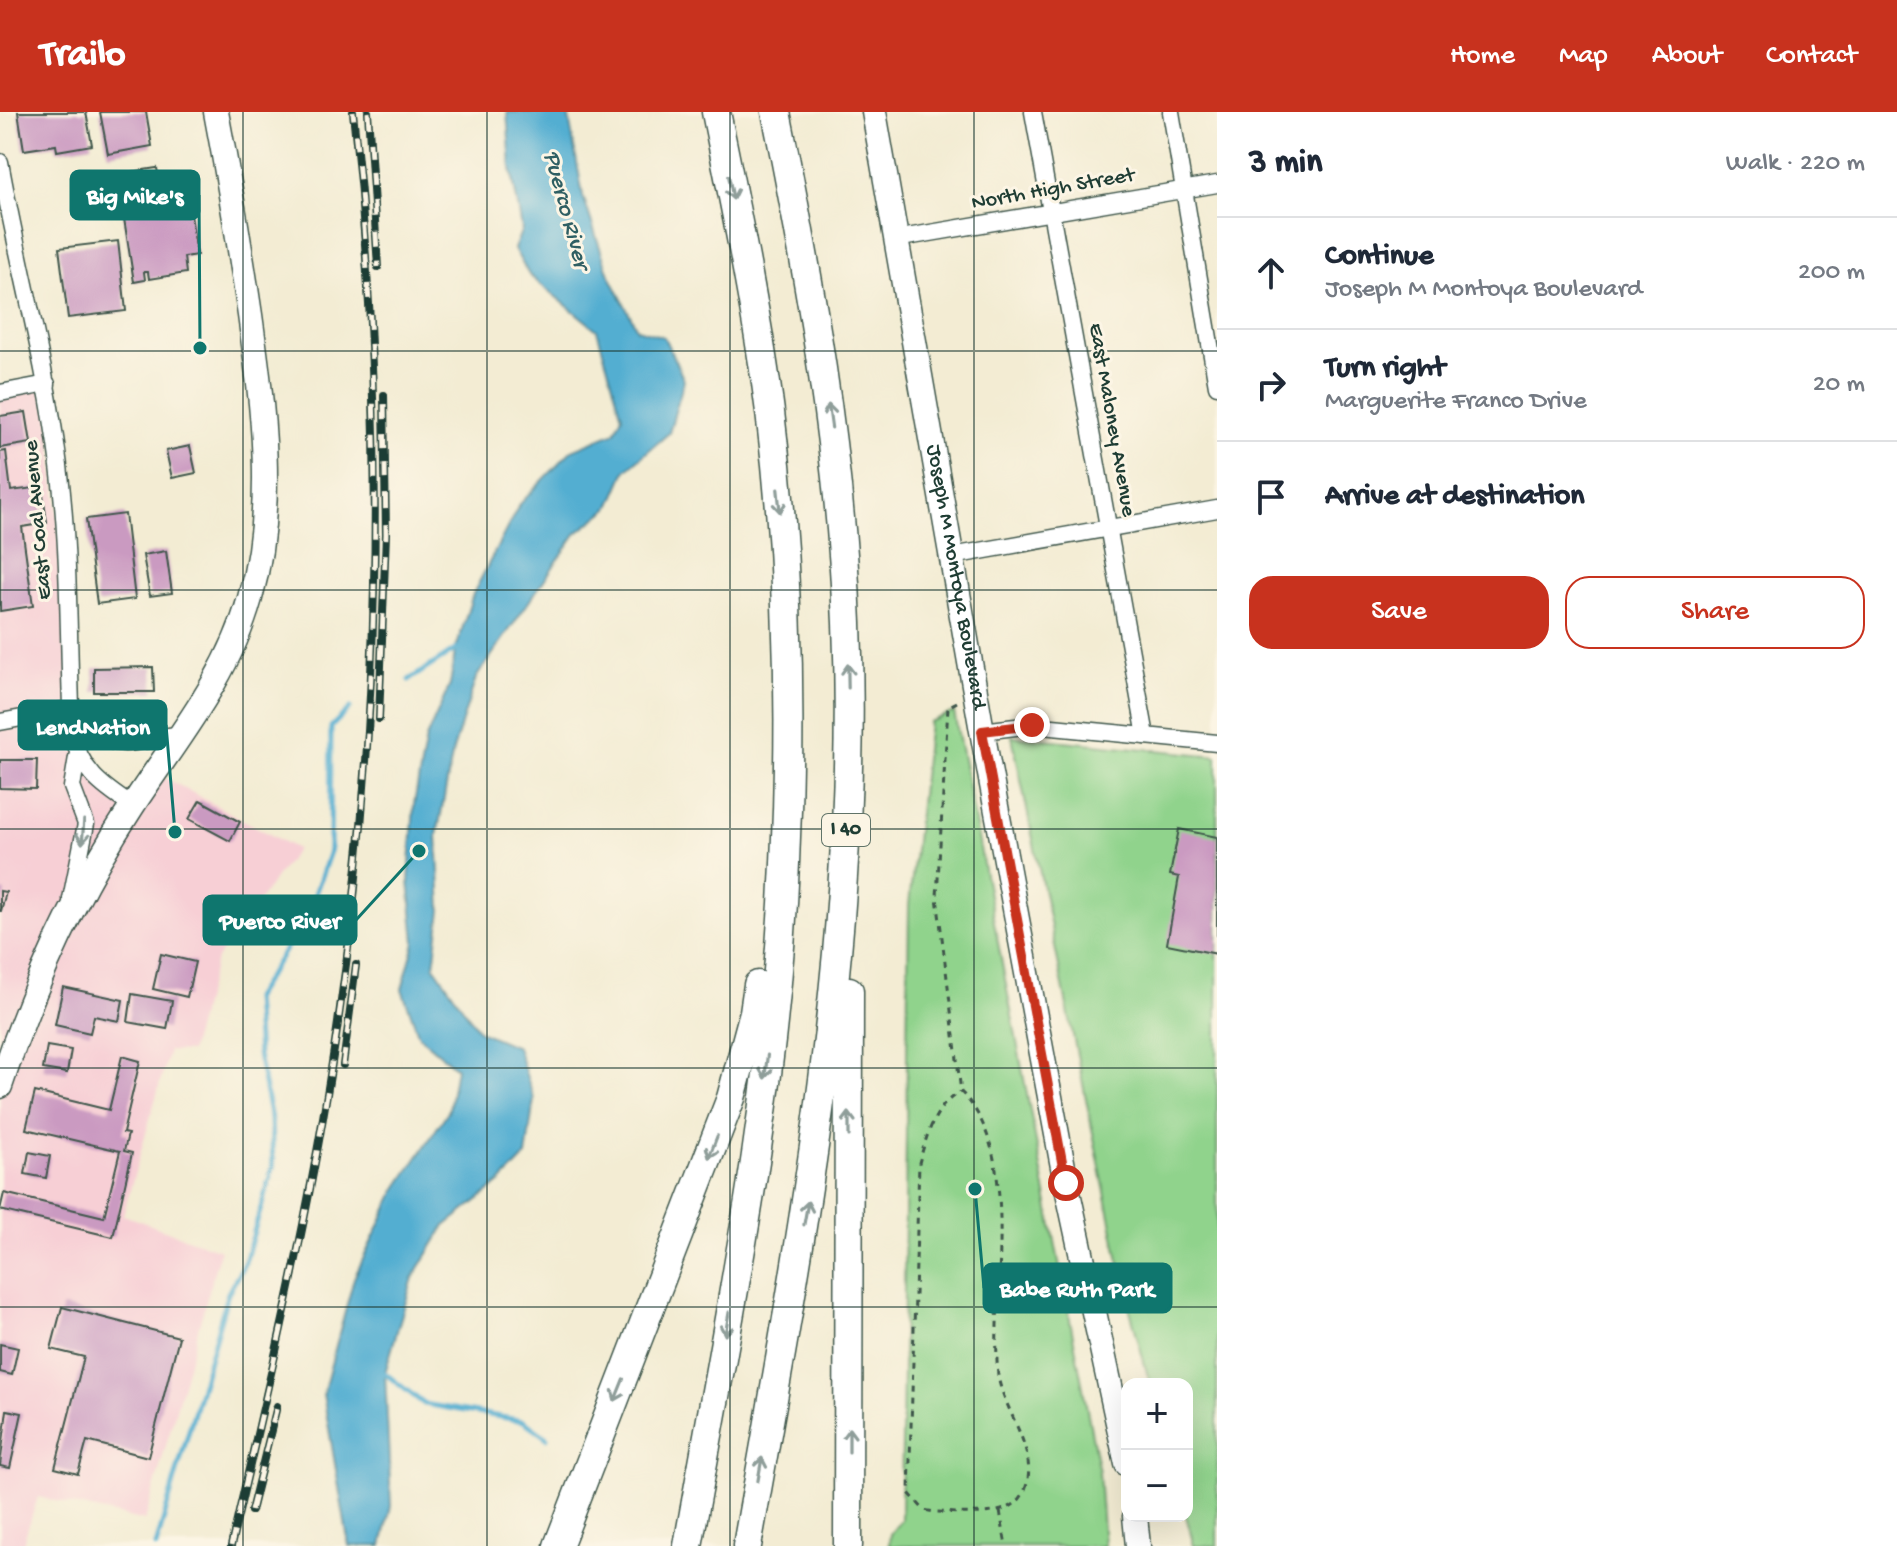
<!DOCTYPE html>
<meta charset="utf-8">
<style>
body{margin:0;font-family:"Gochi Hand",sans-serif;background:#f6f6f7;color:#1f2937}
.controls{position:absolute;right:24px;bottom:24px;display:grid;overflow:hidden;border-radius:16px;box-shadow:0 8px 32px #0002}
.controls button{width:72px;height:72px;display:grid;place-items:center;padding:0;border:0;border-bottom:2px solid #e0e1e3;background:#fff;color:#1f2937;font:40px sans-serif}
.stop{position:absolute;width:24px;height:24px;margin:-18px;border:6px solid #c8321e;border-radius:50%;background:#fff}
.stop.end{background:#c8321e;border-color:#fff;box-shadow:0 2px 8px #0008}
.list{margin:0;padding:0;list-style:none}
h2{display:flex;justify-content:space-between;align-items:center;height:104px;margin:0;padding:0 32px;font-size:34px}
h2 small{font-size:26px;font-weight:400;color:#747a83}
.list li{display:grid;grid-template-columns:52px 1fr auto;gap:24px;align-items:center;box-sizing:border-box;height:112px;padding:0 32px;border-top:2px solid #e0e1e3}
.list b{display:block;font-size:30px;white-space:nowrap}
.list p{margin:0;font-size:26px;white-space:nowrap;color:#747a83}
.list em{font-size:26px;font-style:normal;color:#747a83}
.actions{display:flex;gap:16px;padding:24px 32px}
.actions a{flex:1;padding:18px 0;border:2px solid #c8321e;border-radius:24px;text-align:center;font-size:28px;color:#c8321e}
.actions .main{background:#c8321e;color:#fff}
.icon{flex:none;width:44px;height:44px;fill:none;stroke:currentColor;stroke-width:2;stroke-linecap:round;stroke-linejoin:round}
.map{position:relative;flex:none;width:1217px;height:1434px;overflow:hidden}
header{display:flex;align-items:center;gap:48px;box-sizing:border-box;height:112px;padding:0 40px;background:#c8321e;color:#fff}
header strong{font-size:38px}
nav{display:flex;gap:44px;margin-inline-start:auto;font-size:28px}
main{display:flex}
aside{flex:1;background:#fff}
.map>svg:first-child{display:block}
</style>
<header>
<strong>Trailo</strong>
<nav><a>Home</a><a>Map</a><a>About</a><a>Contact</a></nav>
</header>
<main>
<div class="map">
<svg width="1217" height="1434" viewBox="0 0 1217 1434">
<rect width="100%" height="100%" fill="#fcf5e5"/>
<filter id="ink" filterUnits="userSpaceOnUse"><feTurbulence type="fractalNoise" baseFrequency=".0125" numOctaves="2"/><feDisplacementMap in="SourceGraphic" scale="16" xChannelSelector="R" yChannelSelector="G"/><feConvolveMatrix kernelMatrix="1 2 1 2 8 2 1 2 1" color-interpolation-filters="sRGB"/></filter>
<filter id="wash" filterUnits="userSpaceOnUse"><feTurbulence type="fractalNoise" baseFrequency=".006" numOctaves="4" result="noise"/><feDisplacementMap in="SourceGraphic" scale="32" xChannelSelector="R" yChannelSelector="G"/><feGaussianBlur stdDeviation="1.8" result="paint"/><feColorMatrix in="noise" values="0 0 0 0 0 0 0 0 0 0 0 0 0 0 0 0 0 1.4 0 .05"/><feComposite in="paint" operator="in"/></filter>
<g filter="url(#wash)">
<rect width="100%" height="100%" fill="#f3ecd3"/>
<path fill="#f7cfd5" d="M47 272 77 645 132 694 156 661 297 737 216 847 190 940 169 939 123 1103 220 1138 145 1409 38 1385 22 1434H0V281Z"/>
<g fill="#90d38c" stroke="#588860" stroke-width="2">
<path d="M954 600 1099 1360 1104 1434H889L890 1422 901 1408 909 793 929 610Z"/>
<path d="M1012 624 1217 644V1434H1194L1186 1404 1187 1272H1150L1126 1183Z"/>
</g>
<path fill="#53aed1" stroke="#397682" stroke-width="2" d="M507 0H568L583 84 608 160 637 217 664 225 684 268 669 321 626 358 610 395 576 422 476 566 453 638 437 723 441 798 434 854 479 919 517 935 534 987 526 1044 501 1070 444 1115 413 1166 399 1212 385 1261 391 1394 382 1434H349L323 1282 354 1166 396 1078 449 998 456 956 419 924 402 877 415 830 409 769 414 692 426 626 450 573 455 540 473 482 519 393 572 338 615 320 622 304 597 218 529 163 514 137 522 117 511 56Z"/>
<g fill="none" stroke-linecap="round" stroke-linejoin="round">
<g stroke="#53aed1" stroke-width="5">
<path d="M409 568 458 536"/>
<path d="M382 1259 424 1292 524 1309 547 1326"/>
<path d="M156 1434 228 1181 245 1150 273 1055 271 1007 258 942 254 886 308 802 330 739 331 615 350 596"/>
</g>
</g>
<g id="blocks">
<g fill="#ca9ac1">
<path d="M18 0H86L92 33 57 39 56 33 24 38Z"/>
<path d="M100 0H146L152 34 108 42Z"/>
<path d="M157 56 159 67 185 63 197 143 184 145 186 161 149 167 148 160H144L145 168 134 170 117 62Z"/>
<path d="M118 129 126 199 68 206 59 136Z"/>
<path d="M26 300 31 331 0 336V304Z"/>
<path d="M190 334 196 361 172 366 166 339Z"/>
<path d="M6 339 11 379 42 375 47 411 22 415 33 494 0 499V340Z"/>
<path d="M125 402 135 487 97 492 86 407Z"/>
<path d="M166 439 172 481 150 484 143 443Z"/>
<path d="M153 555 154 580H94V556Z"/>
<path d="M0 648H37L36 677 0 676Z"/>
<path d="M200 688 240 710 230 729 189 707Z"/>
<path d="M1179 717 1217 725V842L1167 832 1179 765 1170 763Z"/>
<path d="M0 779 6 780 1 799H0Z"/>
<path d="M161 842 195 850 187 885 153 877Z"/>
<path d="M63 875 123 888 119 909 94 904 90 921 55 913Z"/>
<path d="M132 882 172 889 167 917 128 910Z"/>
<path d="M47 934 71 938 67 961 43 957Z"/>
<path d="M122 944 140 949 123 1021 128 1022 124 1039 132 1041 113 1125 0 1098 4 1081 104 1105 120 1039 26 1017 35 980 109 998Z"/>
<path d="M29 1040 50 1044 46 1066 25 1062Z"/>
<path d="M62 1195 179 1225 148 1345 87 1329 78 1362 55 1356 84 1245 51 1237Z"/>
<path d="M0 1232 18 1236 12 1263 0 1260Z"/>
<path d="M7 1298 22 1301 10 1356 0 1354Z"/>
</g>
</g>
</g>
<g filter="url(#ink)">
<use href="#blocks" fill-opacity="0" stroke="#3f574c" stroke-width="2"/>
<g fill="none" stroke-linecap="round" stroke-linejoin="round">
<g stroke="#3f574c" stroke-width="19">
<g id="minor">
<path d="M1033 0 1146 624"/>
<path d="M1171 0 1217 274"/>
<path d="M0 50C18 152 46 251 59 354 70 442 68 532 72 621 81 659 100 673 132 694"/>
<path d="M895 127 1217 72"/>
<path d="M0 281 47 272"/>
<path d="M952 444 1217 397"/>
<path d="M71 597C120 648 122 628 184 622"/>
<path d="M0 610 71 597"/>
<path d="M982 619 1032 613 1217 631"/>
<path d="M71 787 86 712 72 675 77 645"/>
</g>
</g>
<g stroke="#3f574c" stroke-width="27">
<g id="primary">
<path id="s1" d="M874 0 982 619 1066 1071 1127 1352"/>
<path d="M0 974C32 876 74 783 131 696 175 628 228 566 250 486 276 393 263 297 250 203 240 135 229 68 216 0"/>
<path d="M1135 1404 1138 1434"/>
</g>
</g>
<g stroke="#3f574c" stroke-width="31">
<g id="motorway">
<path d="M558 1434 731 986 754 900 758 873"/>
<path d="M688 1434C728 1208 776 981 785 751 792 601 789 450 770 300 757 200 736 100 716 0"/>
<path d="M747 1434C801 1129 860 822 847 511 840 338 810 169 776 0"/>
<path d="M848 1434 849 879"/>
</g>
</g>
<g stroke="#3f574c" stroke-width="3" stroke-dasharray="6 6" stroke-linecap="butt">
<path d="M957 590 948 595 937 785 961 980C1024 1043 990 1182 998 1263 1002 1298 1046 1346 1021 1385 1006 1408 959 1400 934 1400L924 1398 909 1381 919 1051C926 1026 935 991 961 980"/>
<path d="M1000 1399 1006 1434"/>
</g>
<use href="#minor" stroke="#fff" stroke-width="16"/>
<use href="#primary" stroke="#fff" stroke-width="24"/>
<use href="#motorway" stroke="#fff" stroke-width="28"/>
<g stroke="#1f3d34" stroke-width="8">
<g id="rail">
<path d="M368 0 378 155"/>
<path d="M379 607 386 422 384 283"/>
<path d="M343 953 356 853"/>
<path d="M251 1399 277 1294"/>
<path d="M231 1434C268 1275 306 1118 331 957 381 643 388 316 353 0"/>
</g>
</g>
<use href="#rail" stroke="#fcf5e5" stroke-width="5" stroke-dasharray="15" stroke-linecap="butt"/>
</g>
<defs><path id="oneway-shaft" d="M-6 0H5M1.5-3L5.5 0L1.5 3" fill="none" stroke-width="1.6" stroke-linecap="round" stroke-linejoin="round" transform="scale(2)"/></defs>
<g stroke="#8f9e9a">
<use href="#oneway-shaft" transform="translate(731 76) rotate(79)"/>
<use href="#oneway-shaft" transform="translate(830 304) rotate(-98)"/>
<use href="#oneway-shaft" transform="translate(779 389) rotate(84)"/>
<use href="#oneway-shaft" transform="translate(848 564) rotate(-91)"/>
<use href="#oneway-shaft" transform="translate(83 720) rotate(94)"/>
<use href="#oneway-shaft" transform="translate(766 955) rotate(97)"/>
<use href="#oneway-shaft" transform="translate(849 1012) rotate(-90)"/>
<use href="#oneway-shaft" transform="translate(713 1035) rotate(111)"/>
<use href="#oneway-shaft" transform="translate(806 1101) rotate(-80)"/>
<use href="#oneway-shaft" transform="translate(727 1212) rotate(100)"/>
<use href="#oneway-shaft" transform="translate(619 1278) rotate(112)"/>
<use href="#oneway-shaft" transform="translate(849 1328) rotate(-90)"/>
<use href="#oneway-shaft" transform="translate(760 1357) rotate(-80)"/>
</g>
</g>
<g fill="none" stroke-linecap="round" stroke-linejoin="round" filter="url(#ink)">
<path stroke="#c8321e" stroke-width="10" d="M1032 613 982 619 1066 1071"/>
</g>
<path fill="none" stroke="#1f3d34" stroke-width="2" stroke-opacity="0.55" d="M243 0V1434M487 0V1434M730 0V1434M974 0V1434M0 239H1217M0 478H1217M0 717H1217M0 956H1217M0 1195H1217"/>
<g text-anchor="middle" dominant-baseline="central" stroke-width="6" stroke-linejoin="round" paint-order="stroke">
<rect fill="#fcf5e5" stroke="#617469" stroke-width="2" x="822" y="702" width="48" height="32" rx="6"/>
<g font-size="20" font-weight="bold" fill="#1f3d34">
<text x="846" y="718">I 40</text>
</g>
<g font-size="22" fill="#1f3d34" stroke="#fcf5e5">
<text transform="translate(1053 78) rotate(-10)">North High Street</text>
<text transform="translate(1111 308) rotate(80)">East Maloney Avenue</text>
<text transform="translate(39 408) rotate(-95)">East Coal Avenue</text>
<text stroke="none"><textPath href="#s1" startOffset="472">Joseph M Montoya Boulevard</textPath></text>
</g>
<g font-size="24" font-style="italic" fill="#2f5f63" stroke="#fcf5e5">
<text transform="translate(565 98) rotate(75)">Puerco River</text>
</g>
</g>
<path fill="none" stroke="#0f766e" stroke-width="3" d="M200 236L199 83M175 720L166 613M419 739L356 808M975 1077L984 1176"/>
<g fill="#0f766e" stroke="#fcf5e5" stroke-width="3">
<circle cx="200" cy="236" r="8"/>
<circle cx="175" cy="720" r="8"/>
<circle cx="419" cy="739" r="8"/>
<circle cx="975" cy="1077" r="8"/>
</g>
<g fill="#0f766e" stroke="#0f766e" stroke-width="3">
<rect x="71" y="59" width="128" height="48" rx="8"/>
<rect x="19" y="589" width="147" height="48" rx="8"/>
<rect x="204" y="784" width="152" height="48" rx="8"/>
<rect x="984" y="1152" width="187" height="48" rx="8"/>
</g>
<g font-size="24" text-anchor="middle" font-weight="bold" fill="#fff">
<text x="135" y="91">Big Mike's</text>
<text x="93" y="622">LendNation</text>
<text x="280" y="816">Puerco River</text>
<text x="1077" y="1184">Babe Ruth Park</text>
</g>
</svg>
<div class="controls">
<button>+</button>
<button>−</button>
</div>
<div class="stop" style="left:1066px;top:1071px"></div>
<div class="stop end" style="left:1032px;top:613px"></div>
</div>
<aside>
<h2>3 min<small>Walk · 220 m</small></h2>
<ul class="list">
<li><svg class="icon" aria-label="ahead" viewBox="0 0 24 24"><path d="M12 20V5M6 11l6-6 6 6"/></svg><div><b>Continue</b><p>Joseph M Montoya Boulevard</p></div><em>200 m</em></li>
<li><svg class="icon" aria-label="right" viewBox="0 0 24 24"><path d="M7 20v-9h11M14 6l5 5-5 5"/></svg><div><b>Turn right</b><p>Marguerite Franco Drive</p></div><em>20 m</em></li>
<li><svg class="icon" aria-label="arrive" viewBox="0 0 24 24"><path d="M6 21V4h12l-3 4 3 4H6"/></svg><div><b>Arrive at destination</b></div></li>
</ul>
<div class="actions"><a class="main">Save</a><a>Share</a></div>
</aside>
</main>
